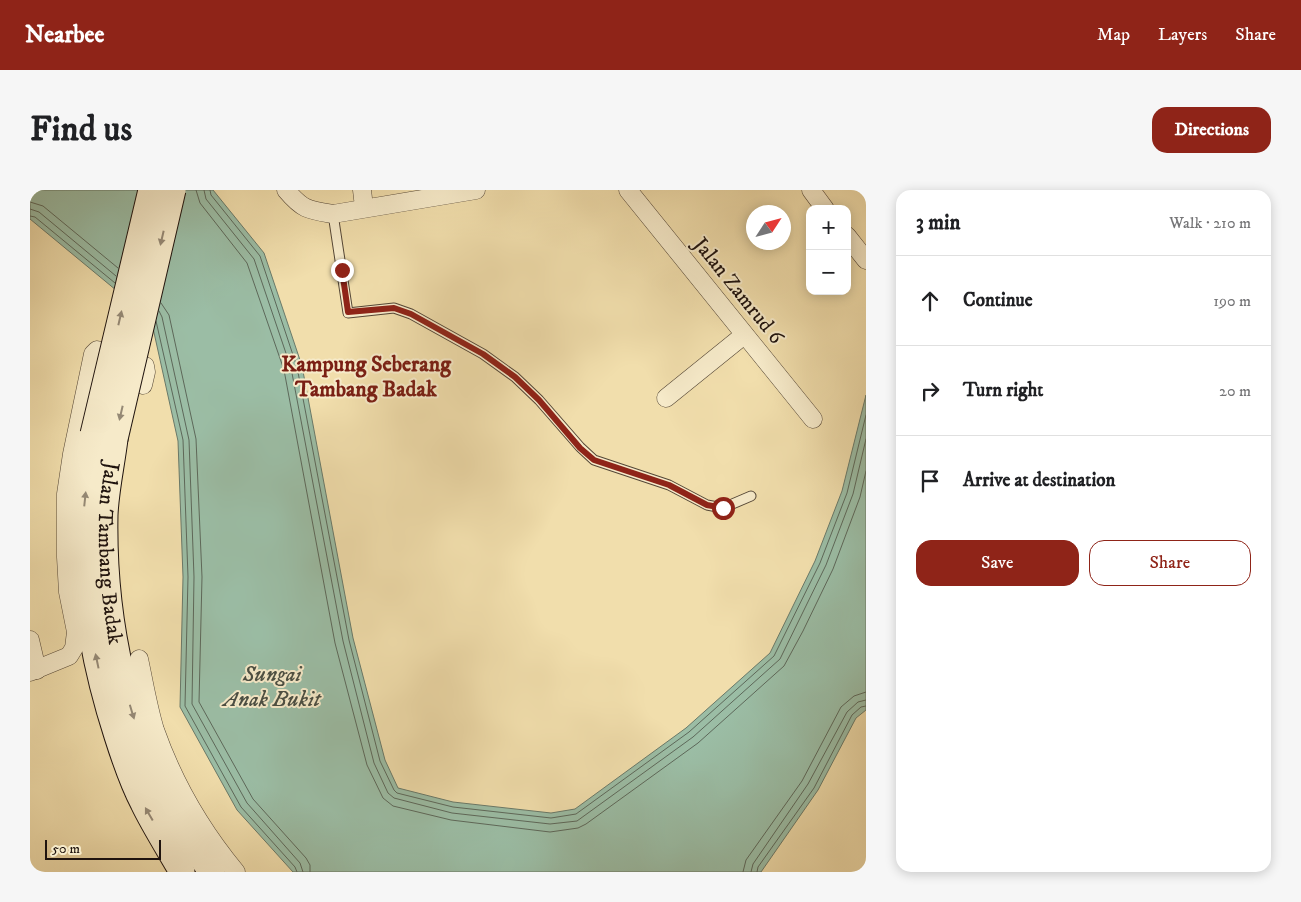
<!DOCTYPE html>
<meta charset="utf-8">
<style>
body{margin:0;font-family:"IM FELL DW Pica",serif;background:#f6f6f6;color:#202124}
.controls{position:absolute;right:15px;top:15px;display:grid;overflow:hidden;border-radius:10px;box-shadow:0 2px 12px #0003}
.controls button{width:45px;height:45px;display:grid;place-items:center;padding:0;border:0;border-bottom:1px solid #e0e0e0;background:#fff;color:#202124;font:25px sans-serif}
.compass{position:absolute;left:716px;top:15px;width:45px;height:45px;border-radius:50%;background:#fff;box-shadow:0 2px 12px #0003;rotate:54deg}
.scale{position:absolute;left:15px;bottom:12px;width:116px;box-sizing:border-box;padding-left:5px;border:2px solid #1f130e;border-top:0;font-size:14px;line-height:18px;white-space:nowrap;color:#1f130e;-webkit-text-stroke:4px #f6eac9;paint-order:stroke}
.stop{position:absolute;width:15px;height:15px;margin:-11px;border:4px solid #8f2418;border-radius:50%;background:#fff}
.stop.end{background:#8f2418;border-color:#fff;box-shadow:0 1px 5px #0008}
.list{margin:0;padding:0;list-style:none}
h2{display:flex;justify-content:space-between;align-items:center;height:65px;margin:0;padding:0 20px;font-size:21px}
h2 small{font-size:16px;font-weight:400;color:#757577}
.list li{display:grid;grid-template-columns:32px 1fr auto;gap:15px;align-items:center;box-sizing:border-box;height:90px;padding:0 20px;border-top:1px solid #e0e0e0}
.list b{display:block;font-size:19px;white-space:nowrap}
.list em{font-size:16px;font-style:normal;color:#757577}
.actions{display:flex;gap:10px;padding:15px 20px}
.actions a{flex:1;padding:11px 0;border:1px solid #8f2418;border-radius:15px;text-align:center;font-size:18px;color:#8f2418}
.actions .main{background:#8f2418;color:#fff}
.icon{flex:none;width:28px;height:28px;fill:none;stroke:currentColor;stroke-width:2;stroke-linecap:round;stroke-linejoin:round}
.map{position:relative;flex:none;width:836px;height:682px;overflow:hidden;border-radius:15px}
header{display:flex;align-items:center;gap:30px;box-sizing:border-box;height:70px;padding:0 25px;background:#8f2418;color:#fff}
header strong{font-size:24px}
nav{display:flex;gap:28px;margin-inline-start:auto;font-size:18px}
.intro{display:flex;align-items:center;justify-content:space-between;box-sizing:border-box;height:120px;padding:0 30px}
h1{margin:0;font-size:35px}
.button{padding:12px 22px;border-radius:15px;background:#8f2418;color:#fff;font-size:18px;font-weight:700}
main{display:flex;gap:30px;padding:0 30px}
aside{flex:1;background:#fff;border-radius:15px;box-shadow:0 2px 12px #0003}
.map>svg:first-child{display:block}
</style>
<header>
<strong>Nearbee</strong>
<nav><a>Map</a><a>Layers</a><a>Share</a></nav>
</header>
<div class="intro"><h1>Find us</h1><a class="button">Directions</a></div>
<main>
<div class="map">
<svg width="836" height="682" viewBox="0 0 836 682">
<rect width="100%" height="100%" fill="#f1deac"/>
<filter id="stains"><feTurbulence type="fractalNoise" baseFrequency=".004" numOctaves="4"/><feColorMatrix values="0 0 0 0 .2 0 0 0 0 .09 0 0 0 0 .02 0 0 0 .5 -.17"/></filter>
<radialGradient id="worn" r=".72"><stop offset=".6" stop-color="#630" stop-opacity="0"/><stop offset="1" stop-color="#630" stop-opacity=".3"/></radialGradient>
<path fill="#9bbda5" stroke="#697969" d="M0 0H183L234 63 272 176 323 448 355 570 368 598 423 612 521 623 545 619 656 538 740 463 785 371 812 301 836 205V520L826 528 788 600 731 682H263L207 620 150 517 153 387 148 251 121 129 0 29Z"/>
<g fill="none" stroke-linecap="round" stroke-linejoin="round">
<g stroke="#5d685a" stroke-width="1">
<path d="M166 0 170 13 217 73 254 180 305 453 337 575 353 608 363 616 421 630 520 642 548 638 556 634 668 553 754 476 773 441 803 379 830 307 836 281"/>
<path d="M174 0 176 9 224 69 261 178 313 451 344 573 358 603 364 608 422 623 520 634 547 631 663 547 750 469 796 375 823 304 836 249"/>
<path d="M180 0 181 5 230 66 267 177 319 450 350 571 364 600 367 603 423 617 521 628 546 624 659 542 744 466 790 373 817 303 836 225"/>
<path d="M0 12 13 16 88 78"/>
<path d="M0 19 9 22 86 86"/>
<path d="M0 26 5 27 85 93"/>
<path d="M131 113 139 125 166 249 172 387 169 512 223 609 276 668 280 675V682"/>
<path d="M129 121 132 127 159 250 164 387 162 514 217 613 270 673 273 682"/>
<path d="M126 131 153 250 158 387 155 516 211 617 265 677 267 682"/>
<path d="M713 682 716 670 772 591 811 517 824 506 836 502"/>
<path d="M721 682 723 674 778 594 817 522 828 512 836 510"/>
<path d="M727 682 728 677 784 598 822 525 831 517 836 516"/>
</g>
<g stroke="#544636" stroke-width="11">
<path id="lane" d="M303 24 318 123 364 118 381 124 453 164 485 187 509 210 550 257 564 270 639 295 677 315 693 318 721 306"/>
</g>
<g stroke="#544636" stroke-width="19">
<g id="street">
<path d="M256 0C273 20 278 20 303 24L446 0"/>
<path d="M332 0 334 17"/>
<path d="M598 0 783 229"/>
<path d="M781 0 795 19"/>
<path d="M817 46 836 70"/>
<path d="M636 208 714 145"/>
<path d="M0 450 7 480"/>
<path d="M109 469C114 492 118 517 125 540 143 591 172 641 206 682"/>
<path d="M0 482 39 466 44 458 46 442 38 402 36 367V304L42 264 63 164 67 160 115 176 116 182 113 195"/>
</g>
</g>
<g stroke="#1f130e" stroke-width="27">
<g id="secondary">
<path d="M63 244C60 267 56 291 55 315 49 393 63 472 87 546 94 568 102 592 113 613 124 636 139 659 152 682"/>
<path id="s1" d="M85 249C82 274 76 300 75 325 73 431 96 539 149 631 159 649 169 666 182 682"/>
</g>
</g>
<use href="#lane" stroke="#f6eac9" stroke-width="9"/>
<use href="#street" stroke="#f6eac9" stroke-width="18"/>
<use href="#secondary" stroke="#f6eac9" stroke-width="25"/>
<g stroke="#1f130e" stroke-width="27" stroke-linecap="butt">
<g id="secondary-bridge">
<path d="M63 244 121 0"/>
<path d="M85 249 143 0"/>
</g>
</g>
<use href="#secondary-bridge" stroke="#f6eac9" stroke-width="25"/>
</g>
<defs><path id="oneway-solid" d="M-6-.8H1V-3.2L6.5 0L1 3.2V.8H-6Z" transform="scale(1.25)"/></defs>
<g fill="#958975">
<use href="#oneway-solid" transform="translate(132 48) rotate(103)"/>
<use href="#oneway-solid" transform="translate(90 128) rotate(-77)"/>
<use href="#oneway-solid" transform="translate(91 223) rotate(103)"/>
<use href="#oneway-solid" transform="translate(55 309) rotate(-84)"/>
<use href="#oneway-solid" transform="translate(67 471) rotate(-102)"/>
<use href="#oneway-solid" transform="translate(102 522) rotate(73)"/>
<use href="#oneway-solid" transform="translate(119 624) rotate(-120)"/>
</g>
<g fill="none" stroke-linecap="round" stroke-linejoin="round">
<path stroke="#8f2418" stroke-width="6" d="M312 80 318 122 364 118 381 124 453 164 485 187 509 210 550 258 564 270 639 295 677 315 693 318"/>
</g>
<g text-anchor="middle" dominant-baseline="central" stroke-width="4" stroke-linejoin="round" paint-order="stroke">
<g font-size="21" fill="#1f130e" stroke="#f6eac9">
<text transform="translate(708 101) rotate(51)">Jalan Zamrud 6</text>
<text stroke="none"><textPath href="#s1" startOffset="115">Jalan Tambang Badak</textPath></text>
</g>
<g font-size="22" font-weight="bold" fill="#7a1f14" stroke="#f6eac9">
<text x="336" y="174">Kampung Seberang<tspan x="336" dy="25">Tambang Badak</tspan></text>
</g>
<g font-size="22" font-style="italic" fill="#4a4e43" stroke="#f6eac9">
<text x="242" y="484">Sungai<tspan x="242" dy="25">Anak Bukit</tspan></text>
</g>
</g>
<rect width="100%" height="100%" filter="url(#stains)"/>
<rect width="100%" height="100%" fill="url(#worn)"/>
</svg>
<div class="controls">
<button>+</button>
<button>−</button>
</div>
<svg class="compass" viewBox="-18 -18 36 36"><path d="M0-13l5 13h-10z" fill="#e53935"/><path d="M0 13l5-13h-10z" fill="#757577"/></svg>
<div class="scale">50 m</div>
<div class="stop" style="left:693px;top:318px"></div>
<div class="stop end" style="left:312px;top:80px"></div>
</div>
<aside>
<h2>3 min<small>Walk · 210 m</small></h2>
<ul class="list">
<li><svg class="icon" aria-label="ahead" viewBox="0 0 24 24"><path d="M12 20V5M6 11l6-6 6 6"/></svg><div><b>Continue</b></div><em>190 m</em></li>
<li><svg class="icon" aria-label="right" viewBox="0 0 24 24"><path d="M7 20v-9h11M14 6l5 5-5 5"/></svg><div><b>Turn right</b></div><em>20 m</em></li>
<li><svg class="icon" aria-label="arrive" viewBox="0 0 24 24"><path d="M6 21V4h12l-3 4 3 4H6"/></svg><div><b>Arrive at destination</b></div></li>
</ul>
<div class="actions"><a class="main">Save</a><a>Share</a></div>
</aside>
</main>
